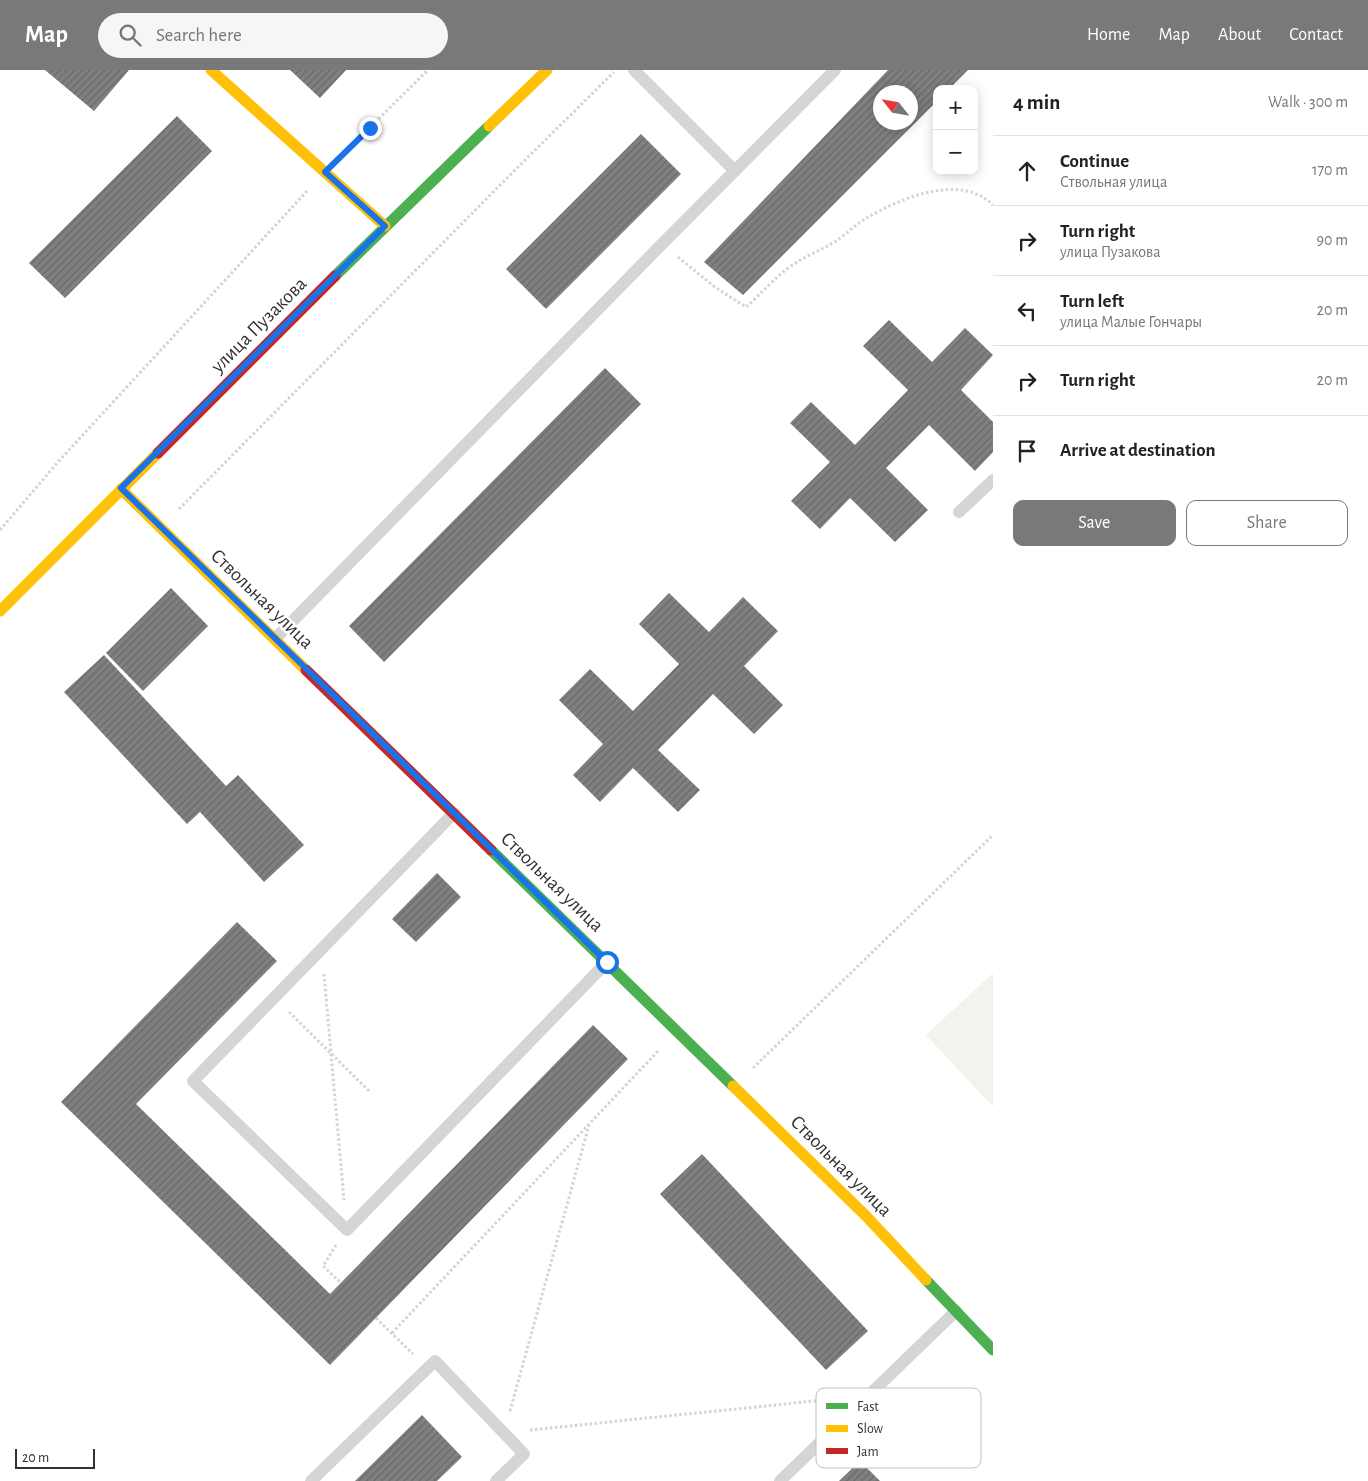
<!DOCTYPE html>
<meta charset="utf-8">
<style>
body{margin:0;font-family:"Alegreya Sans",sans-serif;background:#f6f6f6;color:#222}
.controls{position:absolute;right:15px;top:15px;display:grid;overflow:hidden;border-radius:10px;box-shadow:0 2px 12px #0003}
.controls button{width:45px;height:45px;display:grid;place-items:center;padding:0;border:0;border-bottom:1px solid #e0e0e0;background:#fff;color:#222;font:25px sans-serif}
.compass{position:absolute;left:873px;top:15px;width:45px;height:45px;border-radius:50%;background:#fff;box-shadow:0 2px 12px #0003;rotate:301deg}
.scale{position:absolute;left:15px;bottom:12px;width:80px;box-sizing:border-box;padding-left:5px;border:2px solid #313131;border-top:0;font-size:14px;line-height:18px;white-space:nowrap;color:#313131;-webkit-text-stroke:4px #fff;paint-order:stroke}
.stop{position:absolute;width:15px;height:15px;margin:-11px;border:4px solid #1a73e8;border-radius:50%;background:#fff}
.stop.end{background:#1a73e8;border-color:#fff;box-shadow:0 1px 5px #0008}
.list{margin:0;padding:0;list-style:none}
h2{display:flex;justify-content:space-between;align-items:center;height:65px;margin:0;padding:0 20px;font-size:21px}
h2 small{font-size:16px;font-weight:400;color:#767676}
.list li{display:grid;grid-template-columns:32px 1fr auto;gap:15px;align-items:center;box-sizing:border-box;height:70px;padding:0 20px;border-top:1px solid #e0e0e0}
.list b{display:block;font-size:19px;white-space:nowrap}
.list p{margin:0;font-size:16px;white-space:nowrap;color:#767676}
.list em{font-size:16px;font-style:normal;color:#767676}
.actions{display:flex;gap:10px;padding:15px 20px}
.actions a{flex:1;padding:11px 0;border:1px solid #797979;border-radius:10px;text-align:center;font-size:18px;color:#797979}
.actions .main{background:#797979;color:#fff}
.icon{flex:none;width:28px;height:28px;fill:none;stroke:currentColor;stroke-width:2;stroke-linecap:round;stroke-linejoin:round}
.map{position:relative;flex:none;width:993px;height:1411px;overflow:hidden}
header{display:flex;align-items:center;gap:30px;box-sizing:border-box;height:70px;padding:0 25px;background:#797979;color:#fff}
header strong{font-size:24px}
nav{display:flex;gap:28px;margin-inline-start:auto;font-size:18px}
.search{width:350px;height:45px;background:#f6f6f6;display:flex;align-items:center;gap:12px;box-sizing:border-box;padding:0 18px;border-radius:28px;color:#767676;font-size:19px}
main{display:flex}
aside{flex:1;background:#fff}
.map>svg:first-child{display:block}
</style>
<header>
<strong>Map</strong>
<div class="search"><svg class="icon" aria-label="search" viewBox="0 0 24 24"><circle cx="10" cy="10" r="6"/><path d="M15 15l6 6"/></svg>Search here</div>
<nav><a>Home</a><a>Map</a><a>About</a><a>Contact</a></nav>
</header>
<main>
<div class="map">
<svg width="993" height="1411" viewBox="0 0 993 1411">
<defs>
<pattern id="building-hatch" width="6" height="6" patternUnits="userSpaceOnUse" patternTransform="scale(1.25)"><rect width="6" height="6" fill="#808080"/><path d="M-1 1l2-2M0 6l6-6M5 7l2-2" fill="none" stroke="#696969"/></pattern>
</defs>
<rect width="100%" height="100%" fill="#fff"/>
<path fill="#f2f3ec" d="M993 903V1037L926 965Z"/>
<g fill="url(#building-hatch)" fill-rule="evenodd">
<path d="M45 0H129L94 41Z"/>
<path d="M290 0H346L320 28Z"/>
<path d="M888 0H968L949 19H937V31L743 225 704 192ZM881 22H911V52H881Z"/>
<path d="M177 46 212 81 65 228 29 193Z"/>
<path d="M641 64 681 104 546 239 506 199Z"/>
<path d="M889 250 932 292 965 258 993 285 961 320 993 352V382L975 401 929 355 886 398 928 440 895 472 850 428 820 459 791 431 830 392 790 353 811 332 855 375 908 320 863 276Z"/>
<path d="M605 298 641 334 384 592 349 556Z"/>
<path d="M171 518 208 556 143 621 106 583Z"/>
<path d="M669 523 709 562 743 527 778 561 744 596 783 635 754 664 713 624 658 680 700 720 678 742 633 698 600 732 573 705 603 674 559 630 590 599 633 641 679 594 639 554Z"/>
<path d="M104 585 226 716 238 705 304 775 264 812 200 742 187 754 64 622Z"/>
<path d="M437 803 461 827 416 872 392 849Z"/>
<path d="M237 852 277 891 136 1034 330 1224 593 955 628 989 330 1295 61 1032Z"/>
<path d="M702 1084 868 1261 826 1300 660 1124Z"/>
<path d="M422 1345 462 1387 437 1411H355Z"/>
<path d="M860 1391 880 1411H839Z"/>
</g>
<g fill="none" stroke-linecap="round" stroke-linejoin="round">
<g stroke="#d4d4d4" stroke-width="3" stroke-dasharray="2.5 2.5" stroke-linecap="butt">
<path d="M343 84 428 0"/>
<path d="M678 187 716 218 746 237C761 224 778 204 794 194 806 186 819 181 831 174 844 167 853 156 865 149 898 129 960 102 993 135"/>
<path d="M179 439 518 97 614 2"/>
<path d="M0 460 58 392 307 121"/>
<path d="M324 904 344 1130"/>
<path d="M289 942 370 1022"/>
<path d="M753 998 993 765"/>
<path d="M336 1175 323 1196 341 1213"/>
<path d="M376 1248 413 1284"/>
<path d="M392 1263 659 980"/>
<path d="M510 1341 589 1055"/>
<path d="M530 1360 834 1329"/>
</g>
<g stroke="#d5d5d5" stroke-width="12">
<path d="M634 0 735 101"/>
<path d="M959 442 993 410"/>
<path d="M275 569 662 174 835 0"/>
<path d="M454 743 193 1011 347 1160 607 892"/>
<path d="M311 1411 435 1291 524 1384 496 1411"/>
<path d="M780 1411 956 1241"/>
</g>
<g stroke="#4caf50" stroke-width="11">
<path d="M335 206 489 56"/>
<path d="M491 780 733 1016"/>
<path d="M926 1210 993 1280"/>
</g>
<g stroke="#ffc107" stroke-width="11">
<path d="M211 0 385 156"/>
<path d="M489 56 547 0"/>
<path d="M121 419 306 600"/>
<path d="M0 541 158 383"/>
<path d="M733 1016 866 1146 926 1210"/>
</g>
<g stroke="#c62828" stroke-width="11">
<path d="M158 383 335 206"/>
<path d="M306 600 491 780"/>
</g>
</g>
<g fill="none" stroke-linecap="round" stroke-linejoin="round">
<path stroke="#1a73e8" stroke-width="6" d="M370 58 325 102 385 156 121 418 607 892"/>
</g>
<g text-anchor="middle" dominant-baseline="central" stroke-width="5" stroke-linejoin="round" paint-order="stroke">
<g font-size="20" fill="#313131" stroke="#fff">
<text transform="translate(259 255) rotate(-45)">улица Пузакова</text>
<text transform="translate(262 529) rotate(44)">Ствольная улица</text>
<text transform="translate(552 812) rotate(44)">Ствольная улица</text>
<text transform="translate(841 1096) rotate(45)">Ствольная улица</text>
</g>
</g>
<rect x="816" y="1318" width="165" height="80" rx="8" fill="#fff" stroke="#c1c1c1" stroke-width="1"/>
<rect x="826" y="1333" width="22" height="6" fill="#4caf50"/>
<rect x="826" y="1355" width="22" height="7" fill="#ffc107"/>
<rect x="826" y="1378" width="22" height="6" fill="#c62828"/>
<g font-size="14" fill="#313131">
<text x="857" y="1341">Fast</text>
<text x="857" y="1363">Slow</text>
<text x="857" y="1386">Jam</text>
</g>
</svg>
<div class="controls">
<button>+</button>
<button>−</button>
</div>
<svg class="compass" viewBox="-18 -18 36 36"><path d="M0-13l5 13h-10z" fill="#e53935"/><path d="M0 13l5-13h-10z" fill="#767676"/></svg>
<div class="scale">20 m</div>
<div class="stop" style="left:607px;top:892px"></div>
<div class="stop end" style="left:370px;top:58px"></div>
</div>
<aside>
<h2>4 min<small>Walk · 300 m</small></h2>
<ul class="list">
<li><svg class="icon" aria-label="ahead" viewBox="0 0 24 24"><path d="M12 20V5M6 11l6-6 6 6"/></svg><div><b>Continue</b><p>Ствольная улица</p></div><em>170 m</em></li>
<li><svg class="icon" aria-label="right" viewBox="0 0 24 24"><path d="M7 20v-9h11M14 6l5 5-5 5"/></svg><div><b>Turn right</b><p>улица Пузакова</p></div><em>90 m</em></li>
<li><svg class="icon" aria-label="left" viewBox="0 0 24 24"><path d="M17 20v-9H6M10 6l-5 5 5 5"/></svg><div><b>Turn left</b><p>улица Малые Гончары</p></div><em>20 m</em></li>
<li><svg class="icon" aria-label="right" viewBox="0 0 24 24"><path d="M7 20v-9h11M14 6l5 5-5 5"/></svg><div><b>Turn right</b></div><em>20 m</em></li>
<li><svg class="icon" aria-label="arrive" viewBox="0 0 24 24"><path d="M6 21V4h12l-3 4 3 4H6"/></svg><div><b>Arrive at destination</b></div></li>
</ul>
<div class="actions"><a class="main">Save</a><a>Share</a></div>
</aside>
</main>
